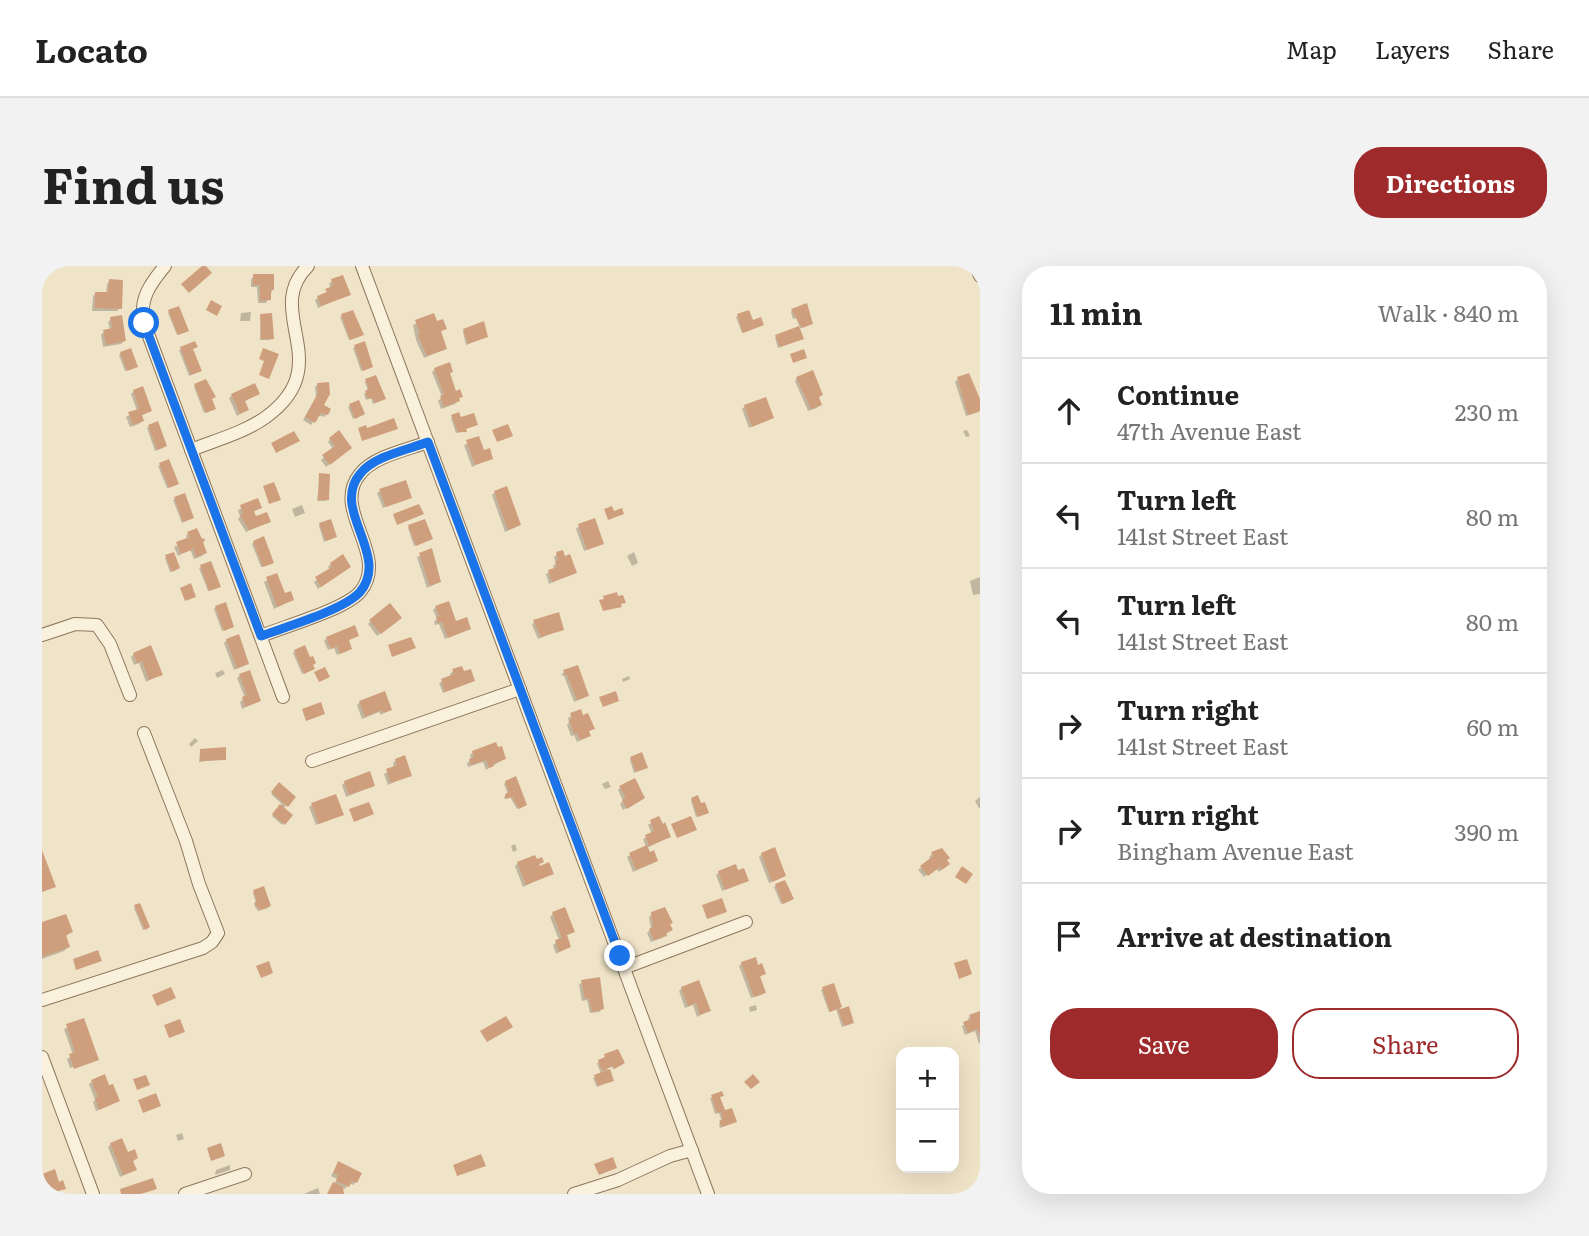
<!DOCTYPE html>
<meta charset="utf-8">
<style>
body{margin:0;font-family:Literata,serif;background:#f2f2f2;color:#222}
.controls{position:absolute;right:21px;bottom:21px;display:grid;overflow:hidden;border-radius:14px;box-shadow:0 7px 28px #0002}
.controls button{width:63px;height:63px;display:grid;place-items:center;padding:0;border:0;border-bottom:2px solid #e0e0e0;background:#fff;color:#222;font:35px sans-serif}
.stop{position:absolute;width:21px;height:21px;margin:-16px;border:5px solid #1a73e8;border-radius:50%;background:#fff}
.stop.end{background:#1a73e8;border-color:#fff;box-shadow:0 2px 7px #0008}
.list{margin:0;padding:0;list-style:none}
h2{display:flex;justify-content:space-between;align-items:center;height:91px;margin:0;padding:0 28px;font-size:30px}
h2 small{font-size:23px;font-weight:400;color:#767676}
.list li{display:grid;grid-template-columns:46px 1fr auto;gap:21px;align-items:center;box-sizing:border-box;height:105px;padding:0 28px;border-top:2px solid #e0e0e0}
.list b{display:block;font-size:26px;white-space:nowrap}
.list p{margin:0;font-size:23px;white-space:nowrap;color:#767676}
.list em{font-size:23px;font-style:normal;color:#767676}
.actions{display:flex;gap:14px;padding:21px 28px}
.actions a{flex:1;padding:16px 0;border:2px solid #9e2a2b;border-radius:28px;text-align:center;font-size:24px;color:#9e2a2b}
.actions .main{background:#9e2a2b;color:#fff}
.icon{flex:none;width:38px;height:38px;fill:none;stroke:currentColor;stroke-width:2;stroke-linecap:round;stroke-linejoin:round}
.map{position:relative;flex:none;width:938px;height:928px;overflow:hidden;border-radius:28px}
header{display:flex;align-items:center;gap:42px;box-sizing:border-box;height:98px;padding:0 35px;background:#fff;border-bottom:2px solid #e0e0e0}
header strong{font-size:33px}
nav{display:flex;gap:38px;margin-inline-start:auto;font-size:24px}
.intro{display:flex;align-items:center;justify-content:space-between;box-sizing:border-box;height:168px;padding:0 42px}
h1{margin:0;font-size:49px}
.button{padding:18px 32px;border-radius:28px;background:#9e2a2b;color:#fff;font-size:24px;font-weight:700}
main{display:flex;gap:42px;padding:0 42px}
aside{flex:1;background:#fff;border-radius:28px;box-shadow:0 7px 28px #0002}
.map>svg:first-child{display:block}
</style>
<header>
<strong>Locato</strong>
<nav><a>Map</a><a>Layers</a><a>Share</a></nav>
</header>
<div class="intro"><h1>Find us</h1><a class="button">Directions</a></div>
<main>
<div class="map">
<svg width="938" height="928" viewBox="0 0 938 928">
<rect width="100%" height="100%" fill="#f0e4c8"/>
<g fill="#0003">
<path d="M212 10 231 23 224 37H216L215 21H209V13Z"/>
<path d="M68 15 78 42 75 45H50L51 30 54 27 64 28 65 18Z"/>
<path d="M290 15 307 28 276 42 273 34 289 23 287 18Z"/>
<path d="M750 44 767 59 757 63 758 74 736 82 733 72 734 71 758 62 754 52 751 53 749 46Z"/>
<path d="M127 46 143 66 135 69 126 47Z"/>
<path d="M209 46 208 55H198L199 47Z"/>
<path d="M219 50 230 72 228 74H218Z"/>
<path d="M300 50 318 70 307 74 298 51Z"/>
<path d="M391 50 394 58 403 63 397 67 403 83 382 92 374 74 371 59Z"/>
<path d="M696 50 710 56 719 60 700 67 694 51Z"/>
<path d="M69 53 82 75 79 78 61 81 59 68 68 64 66 56Z"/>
<path d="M422 64 444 71 424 79 421 66Z"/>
<path d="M152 77 149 84 156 106 147 110 137 84Z"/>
<path d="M321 78 328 102 319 105 311 82Z"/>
<path d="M79 87 92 102 83 105 77 89Z"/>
<path d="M393 103 406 108 413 127 419 130 413 138 399 143 396 135 400 131 390 106Z"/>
<path d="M755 112 778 139 775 142 766 145 753 115Z"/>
<path d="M916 113 938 139 937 146 924 150 913 116Z"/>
<path d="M324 114 341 134 331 138 329 132 324 134 322 128 326 125 323 116Z"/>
<path d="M276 118 279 140 285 148 282 151 276 149 269 159 261 154 274 131 273 121Z"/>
<path d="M153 120 168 133 170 144 162 147 152 121Z"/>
<path d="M92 125 108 145 98 150 100 155 97 158 88 161 84 151 95 145 89 128Z"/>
<path d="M216 128 201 136 205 144 195 150 187 132 190 129Z"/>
<path d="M316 136 320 149 311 153 306 141Z"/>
<path d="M703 140 730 152 707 162 700 143Z"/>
<path d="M410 151 418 154 423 165 422 166 414 167 409 152Z"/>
<path d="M107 161 123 180 121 182 113 185 105 162Z"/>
<path d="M925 164 928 170 924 171 921 165Z"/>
<path d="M436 172 441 187 449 192 430 201 422 179Z"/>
<path d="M288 173 305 184 284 201 279 194 291 183 286 176Z"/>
<path d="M126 195 134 219 125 222 116 200Z"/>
<path d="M278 209 285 234 284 235H275Z"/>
<path d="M338 225 368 231 341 242 335 227Z"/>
<path d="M453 226 477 259 474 261 463 266 450 229Z"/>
<path d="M133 233 150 252 149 253 140 257 131 234Z"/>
<path d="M215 235 218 242 211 246 213 252 227 256 204 266 196 253 198 251 196 244Z"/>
<path d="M260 239 263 247 253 251 250 243Z"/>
<path d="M278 258 293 271 282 276 277 260Z"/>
<path d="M367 260 387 274 372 280 366 262Z"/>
<path d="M537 260 560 277 542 285 534 263Z"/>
<path d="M146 267 159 277 163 287 160 290 152 293 148 283 136 290 132 281 145 274 144 270Z"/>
<path d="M212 276 229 298 219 301 210 278Z"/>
<path d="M389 285 397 316 385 322 375 291Z"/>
<path d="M592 286 596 297 590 300 585 290Z"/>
<path d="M515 288 533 307 507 318 504 308 512 303 511 300 514 297 512 291Z"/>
<path d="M124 291 135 303 128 306 123 292Z"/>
<path d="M289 298 304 304 276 323 272 316 288 304 286 301Z"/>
<path d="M159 301 175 322 166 325 157 302Z"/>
<path d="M234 309 242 329 250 334 232 343 222 316Z"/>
<path d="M938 311V328L931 329 928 315Z"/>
<path d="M174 341 190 361 189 362 180 365 172 343Z"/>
<path d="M394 341 413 357 427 362 403 373 397 358 393 359 392 356 395 353 391 344Z"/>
<path d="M329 355H355L335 370 326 358Z"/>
<path d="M492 356 520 363 496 373 490 359Z"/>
<path d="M315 370 305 375 308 382 305 385 295 389 292 382 286 384 282 375 285 372Z"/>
<path d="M185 374 205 397 202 400 192 404 182 377Z"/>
<path d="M253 385 269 399V404L260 408 251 387Z"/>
<path d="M92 388 119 408 104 416 97 397 92 399 89 391Z"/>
<path d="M419 402 431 415 401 427 397 417 409 411 408 408 411 405Z"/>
<path d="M181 404 183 408 175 412 173 407Z"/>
<path d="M522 406 545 429 542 432 532 436 522 410 519 409Z"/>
<path d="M198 409 217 435 200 443 198 436 203 432 195 412Z"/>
<path d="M587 410 588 413 581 416 580 413Z"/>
<path d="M318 436 348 443 339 449 337 446 320 453 315 439Z"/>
<path d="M538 445 551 462 546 466 547 470 544 472 535 476 532 469 529 470 525 459 527 456 526 452Z"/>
<path d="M153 472 156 475 149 481 147 478Z"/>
<path d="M158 485 183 493 157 496Z"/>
<path d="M431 486 462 493 444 504 441 496 426 501 425 497 429 494 428 489Z"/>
<path d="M589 492 604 502 592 507 588 494Z"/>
<path d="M354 494 368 509 346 519 342 508 352 502 351 497Z"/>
<path d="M566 515 569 521 563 523 560 518Z"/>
<path d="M303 516 331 520 304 531 300 519Z"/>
<path d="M464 516 482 540 475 543 468 531 463 533 462 531 466 528 462 518Z"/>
<path d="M237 519 252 531 241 543 248 549 240 559 230 550 240 538 229 528Z"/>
<path d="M579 521 598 534 581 544 578 538 581 535 576 524Z"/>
<path d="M938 531V542H937L933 535Z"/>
<path d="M650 534 663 548 654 551 649 535Z"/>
<path d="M270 539 300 548 274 559 267 541Z"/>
<path d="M616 552 627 571 605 582 611 597 591 606 585 591 604 581 601 573 610 568 606 559Z"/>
<path d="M473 578 475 584 471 586 469 580Z"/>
<path d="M720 588 742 610 739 612 727 617 717 591Z"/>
<path d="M890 588 903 601 897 606 894 602 882 611 876 604 889 593 887 591Z"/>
<path d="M500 596 492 604 510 607 481 621 473 600 476 597Z"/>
<path d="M677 606H695L705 614 680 625 674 609Z"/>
<path d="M734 619 748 635 739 638 732 621Z"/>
<path d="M212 625 227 640 226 642 216 645 212 639 214 637 211 627Z"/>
<path d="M93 641 105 662 101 664 92 642Z"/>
<path d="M511 648 531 666 523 670 527 681 514 688 511 679 517 674 508 651Z"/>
<path d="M610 648 627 658 629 664 620 672 609 676 605 667 609 663 607 651Z"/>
<path d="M0 658 29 666 23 671 26 681 22 685 0 693Z"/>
<path d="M700 697 715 701 722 708 717 711 722 726 719 729 709 732 697 700Z"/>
<path d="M540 716 560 743 557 746 548 747 545 734 540 735 537 719Z"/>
<path d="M791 719 799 745 809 758 800 761 794 743 787 746 779 724Z"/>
<path d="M640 722 667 744 655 751 651 739 643 742 637 725Z"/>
<path d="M714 739 715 744 708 746 707 741Z"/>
<path d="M938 747V777L937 778 933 765 923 769 920 760 927 756 926 753 928 750Z"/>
<path d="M41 754 54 793 28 802 25 793 31 789 22 763Z"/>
<path d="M563 790 580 799 571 803 570 801 565 802 570 814 555 821 551 812 559 808 555 797 562 793Z"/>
<path d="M50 816 67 821 76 835 54 845 51 836 53 834 47 818Z"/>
<path d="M680 830 677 832 682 846 691 857 678 862 677 858 680 856 677 847 673 848 668 832Z"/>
<path d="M140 867 142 873 136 875 134 869Z"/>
<path d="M69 878 94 892 90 896 93 903 90 906 78 911 66 881Z"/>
<path d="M296 898 314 916 311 919 307 917 303 923 299 921 300 928H286L295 913 289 910Z"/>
<path d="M188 899V904L173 909 174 904Z"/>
<path d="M0 910 16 918 22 922 11 928H0Z"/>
<path d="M276 922 278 928H262L264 927Z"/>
</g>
<g fill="#cf9f7d">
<path d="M160 0H164L170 7 147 27 139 18Z"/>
<path d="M211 8H232V24H229V34L218 35V19H211Z"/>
<path d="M301 9 309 29 279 40 275 30 285 26 283 23 291 20 289 13Z"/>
<path d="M67 13 81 14 80 43 53 42V26H66Z"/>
<path d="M169 34 180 40 175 50 164 44Z"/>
<path d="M765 37 771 58 760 62 749 43Z"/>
<path d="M137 40 147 65 136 69 126 44Z"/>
<path d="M311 44 322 69 308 74 299 48Z"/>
<path d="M707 44 711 54 719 51 722 59 701 67 695 48Z"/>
<path d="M230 47 232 73H219L218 48Z"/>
<path d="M392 47 395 55 401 53 405 63 399 65 405 83 385 90 376 69 378 68 373 54Z"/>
<path d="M80 49 84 75 64 79 61 64 70 62 68 51Z"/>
<path d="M442 55 446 71 426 78 421 63Z"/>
<path d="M757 60 762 73 738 81 733 69Z"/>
<path d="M153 75 156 81 151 83 160 105 149 109 138 81Z"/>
<path d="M323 75 331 101 321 105 312 79Z"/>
<path d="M89 82 96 101 85 105 78 86Z"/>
<path d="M221 82 237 88 227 113 217 109 222 95 217 93Z"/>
<path d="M762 83 765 92 751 97 748 88Z"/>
<path d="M408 96 411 106 408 107 414 125 418 123 421 131 417 132 418 135 402 141 398 130 402 129 392 102Z"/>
<path d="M771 104 781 129 777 131 780 139 769 143 754 111Z"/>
<path d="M927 107 938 133V145L926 149 915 111Z"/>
<path d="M334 109 344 133 333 137 330 132 326 133 323 125 327 123 323 113Z"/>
<path d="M164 113 174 131 170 133 174 143 164 147 152 118Z"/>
<path d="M287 116 288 128 282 139 289 143 286 149 279 147 273 157 263 151 276 127 275 117Z"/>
<path d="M213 117 218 128 203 135 207 144 198 148 189 128Z"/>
<path d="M101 120 110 145 100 149 102 155 91 159 86 146 97 143 91 124Z"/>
<path d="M724 131 732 152 710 161 702 139Z"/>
<path d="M317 134 323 148 313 153 307 138Z"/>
<path d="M417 146 419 151 432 147 436 159 424 163 425 166H416L409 149Z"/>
<path d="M352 152 356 163 320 175 316 162 324 159 325 162Z"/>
<path d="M116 155 125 180 115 184 106 159Z"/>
<path d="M466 158 471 170 455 176 450 164Z"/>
<path d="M297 164 310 182 288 199 280 189 293 180 287 172Z"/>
<path d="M252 165 258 175 234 187 229 177Z"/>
<path d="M437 170 442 184 448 182 451 193 433 199 424 174Z"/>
<path d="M127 193 137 218 127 222 117 197Z"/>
<path d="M277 207 288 208 287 234H276Z"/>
<path d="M364 214 370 232 344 241 337 223Z"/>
<path d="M232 216 239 234 227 238 221 220Z"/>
<path d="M465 220 479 259 466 264 452 225Z"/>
<path d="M143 227 152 252 141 256 132 231Z"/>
<path d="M216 232 220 242 212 245 214 250 225 246 229 256 207 264 198 249 201 248 198 239Z"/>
<path d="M377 238 382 248 355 259 351 248Z"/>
<path d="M570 240 572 245 580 242 582 248 566 254 562 243Z"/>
<path d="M553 252 562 278 545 284 536 258Z"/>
<path d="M289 253 295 271 284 275 277 257Z"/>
<path d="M383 253 391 273 374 280 366 259Z"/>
<path d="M155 262 160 273 162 272 163 275 161 276 165 287 154 291 151 281 150 284 139 288 134 276 148 271 145 266Z"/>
<path d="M222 270 232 297 221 301 211 275Z"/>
<path d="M390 282 399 316 388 320 377 287Z"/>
<path d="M521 284 523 290 528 288 535 307 510 316 506 304 515 301 513 295 516 294 514 286Z"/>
<path d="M132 286 138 302 130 306 123 289Z"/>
<path d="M301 288 309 301 279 321 273 311 290 301 288 297Z"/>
<path d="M169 295 179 321 167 325 158 299Z"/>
<path d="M235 307 243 327 249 325 252 334 235 341 224 311Z"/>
<path d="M149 317 154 331 143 335 138 322Z"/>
<path d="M575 326 576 330 581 329 584 337 579 338 580 341 561 345 557 334 562 333 561 330Z"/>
<path d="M407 335 414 355 425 351 429 363 406 372 400 356 396 357 394 351 397 350 393 340Z"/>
<path d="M184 336 192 361 182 365 173 340Z"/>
<path d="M348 337 360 352 339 368 327 354Z"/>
<path d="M517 346 522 364 499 371 491 354Z"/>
<path d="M313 359 317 370 307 374 310 383 298 388 295 380 289 383 284 371Z"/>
<path d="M197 368 207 398 195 402 184 373Z"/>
<path d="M369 371 374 382 350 391 346 379Z"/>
<path d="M109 379 121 409 107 414 100 395 95 397 91 387Z"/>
<path d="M263 379 268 391 271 390 274 397 271 399 273 403 262 408 252 384Z"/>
<path d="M536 399 547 430 535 434 525 409H523L521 404Z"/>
<path d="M420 400 422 405 429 403 433 415 403 426 399 413 412 408 410 403Z"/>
<path d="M283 401 288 411 277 416 272 406Z"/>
<path d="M208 404 219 435 203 441 200 431 205 429 197 408Z"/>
<path d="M343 425 350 444 342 447 340 444 323 451 317 435Z"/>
<path d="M574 425 577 435 561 441 557 431Z"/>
<path d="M279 436 283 448 264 455 260 443Z"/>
<path d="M539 443 541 449 546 447 553 463 547 465 549 470 538 474 535 467 532 468 527 454 530 453 528 447Z"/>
<path d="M454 476 456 481 460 480 464 493 451 498 452 500 447 502 444 494 429 499 427 493 432 491 430 485Z"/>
<path d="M184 481V494L158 495V483Z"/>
<path d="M600 486 606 502 594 506 588 491Z"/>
<path d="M363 489 370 510 349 517 344 503 355 499 353 493Z"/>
<path d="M328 505 333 520 307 529 302 515Z"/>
<path d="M474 510 485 539 477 543 470 531 464 533 463 528 467 526 463 515Z"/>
<path d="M593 512 603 532 585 543 580 534 584 532 577 520Z"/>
<path d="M237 516 254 531 246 541 229 526Z"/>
<path d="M294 528 302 549 277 558 269 537Z"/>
<path d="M656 529 659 537 663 536 667 547 656 551 649 532Z"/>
<path d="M327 536 332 548 312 556 307 543Z"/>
<path d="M238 538 251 549 243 559 230 548Z"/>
<path d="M617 550 621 558 623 556 629 571 607 580 603 569 612 565 608 554Z"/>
<path d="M649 550 655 564 635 572 629 558Z"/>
<path d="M605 579 608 586 612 584 616 595 594 604 587 587Z"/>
<path d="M733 581 744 610 730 616 719 587Z"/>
<path d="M900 582 908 592 905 594 908 598 900 604 898 601 886 610 878 600 891 590 889 586Z"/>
<path d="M0 584 14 621 0 626Z"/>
<path d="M493 589 495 593 500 591 502 596 497 598 498 600 507 596 512 608 484 619 475 596Z"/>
<path d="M694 598 696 604 702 602 707 615 683 624 676 605Z"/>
<path d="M920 600 931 608 924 618 913 611Z"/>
<path d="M743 614 752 633 741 638 733 618Z"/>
<path d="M222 620 229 640 218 644 212 637 215 635 211 624Z"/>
<path d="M680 632 685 646 665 653 660 639Z"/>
<path d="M98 637 108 661 103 664 92 639Z"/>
<path d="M523 641 533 666 525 669 529 681 517 686 513 674 520 672 510 646Z"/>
<path d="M623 641 631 657 628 658 631 664 624 667 625 670 612 674 607 663 611 661 609 646Z"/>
<path d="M24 648 31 666 24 669 28 681 0 691V656Z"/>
<path d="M56 684 60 695 34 704 31 693Z"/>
<path d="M714 691 716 699 720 697 724 708 718 710 724 727 712 731 699 696Z"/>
<path d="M925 693 930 708 917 713 912 697Z"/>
<path d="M227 695 231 707 219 712 214 700Z"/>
<path d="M558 711 562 743 550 746 547 732 543 733 539 714Z"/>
<path d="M657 714 669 745 658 749 654 737 646 740 639 721Z"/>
<path d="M792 717 800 741 788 746 780 721Z"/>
<path d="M129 721 134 732 115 740 110 729Z"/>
<path d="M807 740 812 757 802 760 796 744Z"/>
<path d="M938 745V770L935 763 926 767 921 756 929 753 927 749Z"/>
<path d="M464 750 471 761 445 776 438 765Z"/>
<path d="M42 752 57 794 32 803 27 788 33 786 24 758Z"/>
<path d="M138 753 143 766 127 772 122 759Z"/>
<path d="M576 783 583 797 572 803 571 800 560 805 556 794 563 791 562 788Z"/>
<path d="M568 803 572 815 556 820 552 809Z"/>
<path d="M63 808 67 819 71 818 78 835 57 844 53 832 56 831 49 814Z"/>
<path d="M711 808 718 816 709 823 702 816Z"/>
<path d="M104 809 108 819 95 824 91 813Z"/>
<path d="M680 825 682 830 678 831 683 844 690 842 695 856 680 861 677 855 681 853 679 846 675 847 669 829Z"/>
<path d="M114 827 119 840 101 847 96 834Z"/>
<path d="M80 872 86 886 93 883 96 892 91 895 95 904 81 909 68 877Z"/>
<path d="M179 877 183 890 169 895 165 882Z"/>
<path d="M439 888 444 900 415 910 411 899Z"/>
<path d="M571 891 575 902 557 909 552 898Z"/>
<path d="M296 895 320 907 315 917 310 915 307 921 294 915 296 909 291 907Z"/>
<path d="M13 903 17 916 21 914 24 923 3 928 0 919V908Z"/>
<path d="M111 912 115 923 99 928H79L78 923Z"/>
<path d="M291 916 301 921 302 928H285Z"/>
</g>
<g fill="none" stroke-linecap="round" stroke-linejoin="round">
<g stroke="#8d765c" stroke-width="14">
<g id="minor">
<path d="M123 0C108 18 97 33 102 57L241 431"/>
<path d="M320 0 666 928"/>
<path d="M934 0 938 10"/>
<path d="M149 184C171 175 204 166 224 151 297 98 219 46 266 0"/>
<path d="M0 369 33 358 55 359 68 378 88 429"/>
<path d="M219 370C243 360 302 344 318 326 349 289 288 244 318 208 332 190 365 184 386 176"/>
<path d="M270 495 478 423"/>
<path d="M582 702 704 656"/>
<path d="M0 734 161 682 170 676 176 667 157 618 144 575 102 467"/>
<path d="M0 791 51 928"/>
<path d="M143 928 203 908"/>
<path d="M532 928 576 914 628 890 650 884"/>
</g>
</g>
<use href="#minor" stroke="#faf1dc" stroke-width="12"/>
</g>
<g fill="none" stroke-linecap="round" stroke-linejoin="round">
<path stroke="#1a73e8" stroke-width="9" d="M102 57 219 370C243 361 302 344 318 326 349 289 288 244 318 208 332 190 365 184 386 176L578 690"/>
</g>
</svg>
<div class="controls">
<button>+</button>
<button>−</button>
</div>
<div class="stop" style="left:102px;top:57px"></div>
<div class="stop end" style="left:578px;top:690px"></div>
</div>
<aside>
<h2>11 min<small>Walk · 840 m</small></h2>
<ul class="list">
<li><svg class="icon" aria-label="ahead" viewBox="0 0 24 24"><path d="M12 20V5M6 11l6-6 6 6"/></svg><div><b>Continue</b><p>47th Avenue East</p></div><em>230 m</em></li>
<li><svg class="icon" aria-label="left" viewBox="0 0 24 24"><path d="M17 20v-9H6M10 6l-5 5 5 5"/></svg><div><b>Turn left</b><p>141st Street East</p></div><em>80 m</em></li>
<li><svg class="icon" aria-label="left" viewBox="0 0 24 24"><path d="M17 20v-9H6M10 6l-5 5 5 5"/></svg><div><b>Turn left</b><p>141st Street East</p></div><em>80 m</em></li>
<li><svg class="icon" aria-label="right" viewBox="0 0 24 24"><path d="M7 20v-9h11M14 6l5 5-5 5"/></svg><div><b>Turn right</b><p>141st Street East</p></div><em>60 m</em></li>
<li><svg class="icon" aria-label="right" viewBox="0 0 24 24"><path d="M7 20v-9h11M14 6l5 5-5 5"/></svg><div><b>Turn right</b><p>Bingham Avenue East</p></div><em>390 m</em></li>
<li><svg class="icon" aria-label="arrive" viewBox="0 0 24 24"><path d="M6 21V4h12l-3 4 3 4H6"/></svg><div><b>Arrive at destination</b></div></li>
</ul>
<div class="actions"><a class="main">Save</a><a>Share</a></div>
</aside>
</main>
